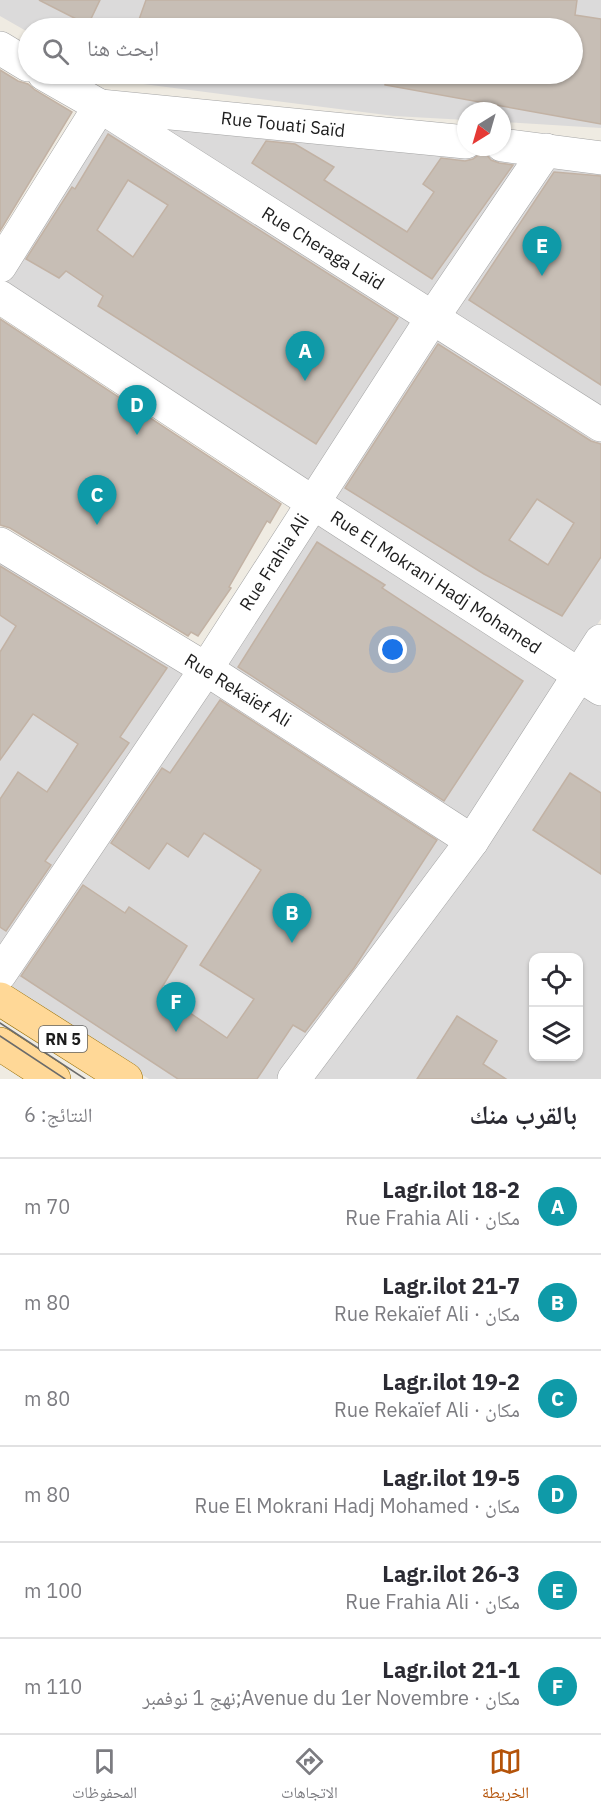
<!DOCTYPE html>
<html lang="ar">
<meta charset="utf-8">
<style>
body{margin:0;font-family:"IBM Plex Sans","Noto Naskh Arabic",sans-serif;background:#f2f2f3;color:#2b2b33;direction:rtl}
.controls{position:absolute;right:18px;bottom:18px;display:grid;overflow:hidden;border-radius:12px;box-shadow:0 2px 4px #0004}
.controls button{width:54px;height:54px;display:grid;place-items:center;padding:0;border:0;border-bottom:2px solid #e1e1e2;background:#fff;color:#2b2b33;font:30px sans-serif}
.compass{position:absolute;left:457px;top:102px;width:54px;height:54px;border-radius:50%;background:#fff;box-shadow:0 2px 4px #0004;rotate:217deg}
.you{position:absolute;left:393px;top:650px;width:21px;height:21px;margin:-15px;border:4px solid #fff;border-radius:50%;background:#1a73e8;box-shadow:0 0 0 9px #1a73e833}
.badge{display:grid;place-items:center;width:39px;height:39px;border-radius:50%;background:#b45309;color:#fff;font-size:20px;font-weight:700}
.pin{position:absolute;translate:-50% -50px;filter:drop-shadow(0 2px 3px #0008)}
.pin::after{content:'';position:absolute;top:32px;width:21px;height:18px;background:inherit;clip-path:polygon(0 0,100% 0,50% 100%)}
.list{margin:0;padding:0;list-style:none}
h2{display:flex;justify-content:space-between;align-items:center;height:78px;margin:0;padding:0 24px;font-size:26px}
h2 small{font-size:20px;font-weight:400;color:#7c7c81}
.list li{display:grid;grid-template-columns:39px 1fr auto;gap:18px;align-items:center;box-sizing:border-box;height:96px;padding:0 24px;border-top:2px solid #e1e1e2}
.list b{display:block;font-size:22px;white-space:nowrap}
.list p{margin:0;font-size:20px;white-space:nowrap;color:#7c7c81}
.list em{font-size:20px;font-style:normal;color:#7c7c81}
.icon{flex:none;width:33px;height:33px;fill:none;stroke:currentColor;stroke-width:2;stroke-linecap:round;stroke-linejoin:round}
.map{position:relative;flex:none;width:601px;height:1079px;overflow:hidden;direction:ltr}
.search{position:absolute;background:#fff;box-shadow:0 2px 4px #0004;left:18px;right:18px;top:18px;height:66px;display:flex;align-items:center;gap:15px;box-sizing:border-box;padding:0 21px;border-radius:33px;color:#7c7c81;font-size:22px}
.sheet{height:654px;background:#fff}
nav{display:flex;justify-content:space-around;align-items:center;box-sizing:border-box;height:84px;border-top:2px solid #e1e1e2;background:#fff;font-size:16px;color:#7c7c81}
nav a{display:grid;justify-items:center;gap:3px}
nav .on{color:#b45309}
.map>svg:first-child{display:block}
</style>
<div class="map">
<svg width="601" height="1079" viewBox="0 0 601 1079">
<rect width="100%" height="100%" fill="#efebe2"/>
<g fill="#dbdada" fill-rule="evenodd">
<path d="M0 0H601V128L502 122V111H466V120L394 116 112 80 100 74H572V28H28V32L0 16Z"/>
<path d="M142 117 532 156 433 303Z"/>
<path d="M99 121 419 324 310 491 0 288Z"/>
<path d="M551 157 601 165V410L447 311Z"/>
<path d="M432 333 601 440V619L572 661 323 499Z"/>
<path d="M314 513 564 673 465 828 217 666Z"/>
<path d="M0 553 195 671 0 960Z"/>
<path d="M209 680 455 840 278 1079H149L2 986Z"/>
<path d="M584 687 601 699V1079H311ZM534 957H578V1056H534Z"/>
</g>
<g fill="#c7beb5" stroke="#c2b2a4" stroke-width="1.5" fill-rule="evenodd">
<path d="M39 0H100L88 25Z"/>
<path d="M146 0H577L575 15 601 19V124L385 85 386 74H573V28H136Z"/>
<path d="M0 70 18 81 28 84 35 90 72 112 0 231Z"/>
<path d="M108 134 398 318 316 444 98 306 103 296 66 271 59 278 26 259 72 187 75 189ZM128 180 168 205 133 257 97 230Z"/>
<path d="M266 141 295 144 334 167 324 180 407 232 434 192 423 184 441 158 465 161 473 159 481 153 486 154 491 160 499 163 513 165 432 279 252 163Z"/>
<path d="M554 172 601 176V385L469 300Z"/>
<path d="M0 319 281 504 270 523 267 521 229 587 231 588 198 636 191 632 188 636 10 528 0 525Z"/>
<path d="M438 344 591 441 601 444V557L562 616 484 574 345 488ZM537 499 574 523 548 565 509 540Z"/>
<path d="M317 542 385 585 382 588 523 681 444 801 238 667Z"/>
<path d="M0 566 167 668 120 737 129 743 45 861 51 865 6 931 0 927V799L18 772 47 792 78 744 33 714 0 760V652L16 626 0 615Z"/>
<path d="M220 700 437 840 354 968 305 1032 293 1025 257 1079H178L21 976 83 885 125 913 129 907 187 946 159 992 227 1038 254 999 200 965 261 870 204 833 188 857 167 843 149 869 111 843 162 768 170 773Z"/>
<path d="M570 773 601 793V874L533 830Z"/>
<path d="M457 1016 497 1041 483 1064 506 1079H417Z"/>
</g>
<g fill="none" stroke-linecap="round" stroke-linejoin="round">
<g stroke="#a4a4a4" stroke-width="34">
<g id="minor">
<path d="M0 48 28 65"/>
<path d="M44 74 100 106 601 425"/>
<path d="M502 145 601 158"/>
<path d="M0 266 100 106 466 142"/>
<path d="M0 297 312 502 601 689"/>
<path d="M0 544 206 669 472 841"/>
<path d="M0 974 206 669 433 317 546 150"/>
<path d="M294 1079 472 841 601 641"/>
</g>
</g>
<g stroke="#966d00" stroke-width="34">
<g id="major">
<path d="M0 999 126 1079"/>
<path d="M0 1044 54 1079"/>
</g>
</g>
<use href="#minor" stroke="#fff" stroke-width="33"/>
<use href="#major" stroke="#ffd897" stroke-width="33"/>
<g stroke="#6b6b6b" stroke-width="1.5">
<path d="M0 1023 85 1079"/>
<path d="M0 1036 65 1079"/>
</g>
</g>
<g text-anchor="middle" dominant-baseline="central" stroke-width="5" stroke-linejoin="round" paint-order="stroke">
<rect fill="#fff" stroke="#616161" stroke-width="1.5" x="39" y="1026" width="48" height="26" rx="4.5"/>
<g font-size="16" font-weight="bold" fill="#1d1d1d">
<text x="63" y="1039">RN 5</text>
</g>
<g font-size="18" fill="#1d1d1d" stroke="#fff">
<text transform="translate(283 124) rotate(6)">Rue Touati Saïd</text>
<text transform="translate(323 248) rotate(32)">Rue Cheraga Laïd</text>
<text transform="translate(274 562) rotate(-57)">Rue Frahia Ali</text>
<text transform="translate(436 582) rotate(33)">Rue El Mokrani Hadj Mohamed</text>
<text transform="translate(238 690) rotate(32)">Rue Rekaïef Ali</text>
</g>
</g>
</svg>
<div class="controls">
<button><svg class="icon" aria-label="locate" viewBox="0 0 24 24"><circle cx="12" cy="12" r="6"/><path d="M12 2v4M12 18v4M2 12h4M18 12h4"/></svg></button>
<button><svg class="icon" aria-label="layers" viewBox="0 0 24 24"><path d="M12 4l9 5-9 5-9-5zM3 14l9 5 9-5"/></svg></button>
</div>
<svg class="compass" viewBox="-18 -18 36 36"><path d="M0-13l5 13h-10z" fill="#e53935"/><path d="M0 13l5-13h-10z" fill="#7c7c81"/></svg>
<div class="you"></div>
<div class="pin badge" style="left:305px;top:381px;background:#0f9aa8">A</div>
<div class="pin badge" style="left:292px;top:943px;background:#0f9aa8">B</div>
<div class="pin badge" style="left:97px;top:525px;background:#0f9aa8">C</div>
<div class="pin badge" style="left:137px;top:435px;background:#0f9aa8">D</div>
<div class="pin badge" style="left:542px;top:276px;background:#0f9aa8">E</div>
<div class="pin badge" style="left:176px;top:1032px;background:#0f9aa8">F</div>
<div class="search"><svg class="icon" aria-label="search" viewBox="0 0 24 24"><circle cx="10" cy="10" r="6"/><path d="M15 15l6 6"/></svg>ابحث هنا</div>
</div>
<section class="sheet">
<h2>بالقرب منك<small>النتائج: 6</small></h2>
<ul class="list">
<li><span class="badge" style="background:#0f9aa8">A</span><div><b>Lagr.ilot 18-2</b><p>مكان · Rue Frahia Ali</p></div><em>70 m</em></li>
<li><span class="badge" style="background:#0f9aa8">B</span><div><b>Lagr.ilot 21-7</b><p>مكان · Rue Rekaïef Ali</p></div><em>80 m</em></li>
<li><span class="badge" style="background:#0f9aa8">C</span><div><b>Lagr.ilot 19-2</b><p>مكان · Rue Rekaïef Ali</p></div><em>80 m</em></li>
<li><span class="badge" style="background:#0f9aa8">D</span><div><b>Lagr.ilot 19-5</b><p>مكان · Rue El Mokrani Hadj Mohamed</p></div><em>80 m</em></li>
<li><span class="badge" style="background:#0f9aa8">E</span><div><b>Lagr.ilot 26-3</b><p>مكان · Rue Frahia Ali</p></div><em>100 m</em></li>
<li><span class="badge" style="background:#0f9aa8">F</span><div><b>Lagr.ilot 21-1</b><p>مكان · Avenue du 1er Novembre;نهج 1 نوفمبر</p></div><em>110 m</em></li>
</ul>
</section>
<nav>
<a class="on"><svg class="icon" aria-label="map" viewBox="0 0 24 24"><path d="M3 6l6-2 6 2 6-2v14l-6 2-6-2-6 2zM9 4v14M15 6v14"/></svg>الخريطة</a>
<a><svg class="icon" aria-label="directions" viewBox="0 0 24 24"><path d="M12 3l9 9-9 9-9-9zM9 14v-3h6M13 9l2 2-2 2"/></svg>الاتجاهات</a>
<a><svg class="icon" aria-label="saved" viewBox="0 0 24 24"><path d="M7 4h10v16l-5-4-5 4z"/></svg>المحفوظات</a>
</nav>
